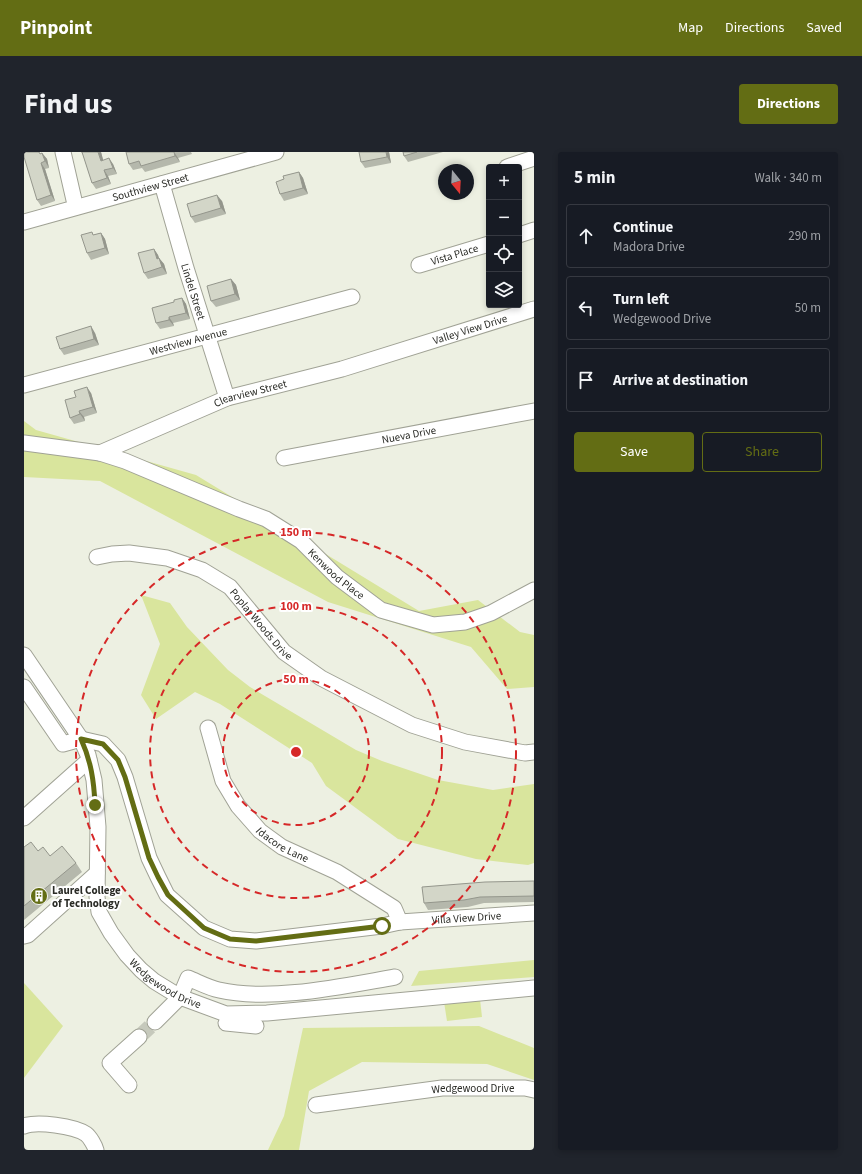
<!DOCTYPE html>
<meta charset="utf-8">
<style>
body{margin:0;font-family:"Source Sans 3",sans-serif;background:#20242c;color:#f1f3f6}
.controls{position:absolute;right:12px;top:12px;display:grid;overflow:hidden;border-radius:4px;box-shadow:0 2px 6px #0003}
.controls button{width:36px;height:36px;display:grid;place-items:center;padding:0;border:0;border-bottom:1px solid #363941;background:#171b24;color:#f1f3f6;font:20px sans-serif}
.compass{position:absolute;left:414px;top:12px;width:36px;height:36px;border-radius:50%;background:#171b24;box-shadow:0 2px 6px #0003;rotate:162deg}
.stop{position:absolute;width:12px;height:12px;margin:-9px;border:3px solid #636d14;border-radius:50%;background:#fff}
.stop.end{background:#636d14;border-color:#fff;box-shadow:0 1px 4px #0008}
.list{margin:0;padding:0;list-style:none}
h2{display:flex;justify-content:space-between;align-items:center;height:52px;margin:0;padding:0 16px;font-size:17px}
h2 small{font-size:13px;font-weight:400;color:#9ea1a6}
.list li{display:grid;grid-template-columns:26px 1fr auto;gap:12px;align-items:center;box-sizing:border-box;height:64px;margin:0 8px 8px;padding:0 8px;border:1px solid #363941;border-radius:4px}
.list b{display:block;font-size:15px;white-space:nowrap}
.list p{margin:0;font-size:13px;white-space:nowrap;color:#9ea1a6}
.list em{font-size:13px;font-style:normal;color:#9ea1a6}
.actions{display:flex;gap:8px;padding:12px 16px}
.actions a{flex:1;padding:9px 0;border:1px solid #636d14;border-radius:4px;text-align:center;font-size:14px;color:#636d14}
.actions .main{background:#636d14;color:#fff}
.icon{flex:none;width:22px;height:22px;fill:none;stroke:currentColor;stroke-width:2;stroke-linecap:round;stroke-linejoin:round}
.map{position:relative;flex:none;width:510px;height:998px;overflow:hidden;border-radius:4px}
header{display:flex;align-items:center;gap:24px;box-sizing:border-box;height:56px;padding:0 20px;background:#636d14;color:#fff}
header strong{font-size:19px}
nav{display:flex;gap:22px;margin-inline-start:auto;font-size:14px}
.intro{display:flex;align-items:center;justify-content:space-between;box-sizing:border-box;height:96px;padding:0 24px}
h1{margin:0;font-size:28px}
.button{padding:10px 18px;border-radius:4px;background:#636d14;color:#fff;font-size:14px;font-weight:700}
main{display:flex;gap:24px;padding:0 24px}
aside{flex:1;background:#171b24;border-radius:4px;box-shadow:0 2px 6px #0003}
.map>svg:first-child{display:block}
</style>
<header>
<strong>Pinpoint</strong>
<nav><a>Map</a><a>Directions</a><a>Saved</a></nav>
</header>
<div class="intro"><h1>Find us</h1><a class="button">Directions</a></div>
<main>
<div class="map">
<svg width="510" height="998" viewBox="0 0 510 998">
<rect width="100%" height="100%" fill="#edf0e2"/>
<g fill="#d9e59d">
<path d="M0 269 12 278 172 323 395 459 454 448 496 480 510 483V535L483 537 447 495 304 450 76 329 0 325Z"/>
<path d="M117 443 146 451 163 475 204 518 226 535 332 598 358 609 414 628 469 638 510 632V711L504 713 452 707 374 687 302 634 288 611 196 552 171 540 132 567 117 543 136 492Z"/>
<path d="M510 808V825L387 834 395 819Z"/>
<path d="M0 831 39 874 0 926Z"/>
<path d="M456 847 458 865 423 869 420 850Z"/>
<path d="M455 874 510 896V928L463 912 338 910 285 939 275 998H244L260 964 279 876Z"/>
</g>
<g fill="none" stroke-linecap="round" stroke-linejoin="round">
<path stroke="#c6c9bc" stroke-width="15" stroke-dasharray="15 8" stroke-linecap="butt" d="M115 885 131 870"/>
<g stroke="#a0a295" stroke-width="17">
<g id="minor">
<path d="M39 0 50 48"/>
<path d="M483 15 510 6"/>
<path id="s1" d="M138 32 162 116 203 246"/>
<path id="s2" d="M0 70 252 0"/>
<path d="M495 83 510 78"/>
<path id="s3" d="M395 113 465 92"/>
<path id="s4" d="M0 233 328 145"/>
<path id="s5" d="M0 291 76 301 101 309 215 357 242 367 277 389 313 425 357 458 409 473 441 470 467 461 510 438"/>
<path id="s6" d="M76 301 203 246 318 217 510 157"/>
<path id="s7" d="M260 306 510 259"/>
<path id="s8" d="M73 405 88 402 105 401 143 406 178 418 206 435 260 500 297 526 388 573 441 590 501 601 510 600"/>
<path id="s9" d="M0 503 57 587 64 603 70 628 74 675 73 745 75 760 87 781 103 803 117 818 130 829 156 845 202 862 243 861 510 836"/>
<path id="s10" d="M0 535 39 592 57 587 79 592 94 608 101 625 125 706 134 725 143 743 180 776 206 787 232 789 358 774 376 770 510 761"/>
<path id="s11" d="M184 576 199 629 214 654 236 679 258 695 313 720 370 756 376 770"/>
<path d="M0 666 65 608"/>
<path d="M0 784 4 783 73 721"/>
<path d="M131 870 156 845 164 826C174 830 185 836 195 838 247 850 319 834 371 825"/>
<path d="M202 871 232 874"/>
<path d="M105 933 86 911 115 885"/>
<path id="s12" d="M292 953 418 936H501L510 938"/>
<path d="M0 974C13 969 50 974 62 982 66 985 71 994 72 998"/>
</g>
</g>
<use href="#minor" stroke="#fff" stroke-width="15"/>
</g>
<g fill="#b5b8ac">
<path d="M57 0H77L79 8 89 12 93 22 84 24 87 32 72 37 68 31 59 3Z"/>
<path d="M102 0H167L168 2 154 6 156 10 121 20 118 16 109 18 105 12Z"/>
<path d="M335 0H365L367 11 341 16 337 10Z"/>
<path d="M379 0H419L384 10 380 4Z"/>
<path d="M18 1 23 7 25 16 21 17 31 49 17 54 13 48Z"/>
<path d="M275 20 279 26 284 42 260 49 256 42 260 27Z"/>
<path d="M198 49 202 62 171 71 167 65Z"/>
<path d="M77 81 81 87 85 102 67 108 63 101 70 83Z"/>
<path d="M130 97 134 103 135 106 140 112 143 122 124 127 120 121Z"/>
<path d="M207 127 212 133 216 148 192 155 187 149Z"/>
<path d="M158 146 162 152 166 167 149 171 150 174 136 177 132 171 150 150Z"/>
<path d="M71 181 75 193 40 203 36 197Z"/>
<path d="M67 241 73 261 60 265 61 269 50 272 46 266Z"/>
<path d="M0 695 14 699 26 704 52 711 58 720 0 768Z"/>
<path d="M510 729V750L460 751 444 755 404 758 400 751Z"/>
</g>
<g fill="#94968c">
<path d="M74 0H77L81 15 77 9Z"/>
<path d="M150 0 154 6 156 10 151 4Z"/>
<path d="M362 0H365L367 11 363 5Z"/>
<path d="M18 1 23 7 25 16 21 9Z"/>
<path d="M85 6 89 12 93 22 89 16Z"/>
<path d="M17 11 21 17 31 49 27 43Z"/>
<path d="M80 18 84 24 87 32 83 26Z"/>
<path d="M275 20 279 26 284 42 279 36Z"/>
<path d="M193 43 198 49 202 62 197 56Z"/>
<path d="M77 81 81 87 85 102 81 96Z"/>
<path d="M130 97 134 103 137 113 133 107Z"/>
<path d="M135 106 140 112 143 122 138 115Z"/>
<path d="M207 127 212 133 216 148 211 142Z"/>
<path d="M158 146 162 152 166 167 162 161Z"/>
<path d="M145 165 149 171 150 174 145 168Z"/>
<path d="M67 174 71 181 75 193 70 187Z"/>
<path d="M63 235 67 241 73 261 69 255Z"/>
<path d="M55 259 60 265 61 269 56 262Z"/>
</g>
<g fill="#d3d6c8" stroke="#94968c">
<path d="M0 0H15L16 2 18 1 21 9 17 11 27 43 13 48 0 5Z"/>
<path d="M58 0H74L77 9 85 6 89 16 80 18 83 26 68 31Z"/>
<path d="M102 0H150L151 4 117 14 115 9 105 12Z"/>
<path d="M335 0H362L363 5 337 10Z"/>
<path d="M379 0H393L380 4Z"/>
<path d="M275 20 279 36 256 42 252 30 260 27 259 24Z"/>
<path d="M193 43 197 56 167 65 163 52Z"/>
<path d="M68 80 69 83 77 81 81 96 63 101 57 83Z"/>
<path d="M130 97 133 107 135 106 138 115 120 121 114 101Z"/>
<path d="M207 127 211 142 187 149 183 134Z"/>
<path d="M158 146 162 161 145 165V168L132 171 128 156 150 150V148Z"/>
<path d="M67 174 70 187 36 197 32 185Z"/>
<path d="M63 235 69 255 55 259 56 262 46 266 41 248 52 245 50 239Z"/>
<path d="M7 690 14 699 19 695 26 704 38 694 52 711 0 754V695Z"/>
<path d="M510 729V744L456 745 440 748 400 751 398 735 461 730Z"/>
</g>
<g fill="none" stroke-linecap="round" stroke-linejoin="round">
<path stroke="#636d14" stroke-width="5" d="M71 653C70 629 67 609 57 587L79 592 94 608 101 625 125 706 134 725 144 743 180 776 206 787 232 789 358 774"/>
</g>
<g fill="none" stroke="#d62828" stroke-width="2" stroke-dasharray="7 5">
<circle cx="272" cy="600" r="73"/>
<circle cx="272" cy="600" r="146"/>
<circle cx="272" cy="600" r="220"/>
</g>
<defs>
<g id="building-disc" transform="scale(0.9)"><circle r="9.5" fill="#636d14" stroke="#fff"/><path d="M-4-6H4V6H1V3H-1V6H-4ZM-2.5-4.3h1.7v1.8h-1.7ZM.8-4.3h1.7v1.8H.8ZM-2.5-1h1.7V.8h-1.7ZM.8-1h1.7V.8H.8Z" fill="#fff"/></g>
</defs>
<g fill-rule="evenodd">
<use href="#building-disc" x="15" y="744"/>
</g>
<g text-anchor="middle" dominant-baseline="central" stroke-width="4" stroke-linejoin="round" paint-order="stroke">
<g font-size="11" fill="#2a2b26" stroke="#fff">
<text stroke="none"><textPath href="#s2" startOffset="131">Southview Street</textPath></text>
<text stroke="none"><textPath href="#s3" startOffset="37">Vista Place</textPath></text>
<text stroke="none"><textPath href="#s1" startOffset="112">Lindel Street</textPath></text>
<text stroke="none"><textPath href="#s6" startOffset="391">Valley View Drive</textPath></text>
<text stroke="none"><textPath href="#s4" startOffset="170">Westview Avenue</textPath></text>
<text stroke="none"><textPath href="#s6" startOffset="162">Clearview Street</textPath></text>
<text stroke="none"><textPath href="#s7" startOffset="127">Nueva Drive</textPath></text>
<text stroke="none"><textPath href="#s5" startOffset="345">Kenwood Place</textPath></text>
<text stroke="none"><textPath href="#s8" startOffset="189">Poplar Woods Drive</textPath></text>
<text stroke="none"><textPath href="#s11" startOffset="144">Idacore Lane</textPath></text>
<text stroke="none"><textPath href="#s10" startOffset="592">Villa View Drive</textPath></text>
<text stroke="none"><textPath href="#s9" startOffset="377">Wedgewood Drive</textPath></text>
<text stroke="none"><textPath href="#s12" startOffset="158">Wedgewood Drive</textPath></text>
</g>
<g font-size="11" font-weight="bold" fill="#2a2b26" stroke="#fff" text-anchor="start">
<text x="28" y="738">Laurel College<tspan x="28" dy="13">of Technology</tspan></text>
</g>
</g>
<circle cx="272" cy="600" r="6" fill="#d62828" stroke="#fff" stroke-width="2"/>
<g font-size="12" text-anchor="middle" font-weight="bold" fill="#d62828" stroke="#fff" stroke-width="4" stroke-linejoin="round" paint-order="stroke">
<text x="272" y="384">150 m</text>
<text x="272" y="458">100 m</text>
<text x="272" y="531">50 m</text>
</g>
</svg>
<div class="controls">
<button>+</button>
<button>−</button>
<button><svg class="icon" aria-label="locate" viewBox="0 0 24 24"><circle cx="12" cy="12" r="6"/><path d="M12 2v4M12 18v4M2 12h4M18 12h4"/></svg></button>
<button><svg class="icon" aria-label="layers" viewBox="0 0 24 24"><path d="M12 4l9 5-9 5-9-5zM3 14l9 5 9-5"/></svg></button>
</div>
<svg class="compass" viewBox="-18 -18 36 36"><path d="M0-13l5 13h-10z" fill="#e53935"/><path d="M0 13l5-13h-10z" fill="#9ea1a6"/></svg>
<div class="stop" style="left:358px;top:774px"></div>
<div class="stop end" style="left:71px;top:653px"></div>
</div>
<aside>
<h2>5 min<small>Walk · 340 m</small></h2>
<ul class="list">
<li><svg class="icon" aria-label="ahead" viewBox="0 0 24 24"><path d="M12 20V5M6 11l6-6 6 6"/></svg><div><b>Continue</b><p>Madora Drive</p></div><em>290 m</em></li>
<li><svg class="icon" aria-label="left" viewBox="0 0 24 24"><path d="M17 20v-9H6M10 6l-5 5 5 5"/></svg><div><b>Turn left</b><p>Wedgewood Drive</p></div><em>50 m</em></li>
<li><svg class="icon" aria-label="arrive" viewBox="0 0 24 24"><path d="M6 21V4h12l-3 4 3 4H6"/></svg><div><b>Arrive at destination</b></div></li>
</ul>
<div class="actions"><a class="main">Save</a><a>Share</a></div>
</aside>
</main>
